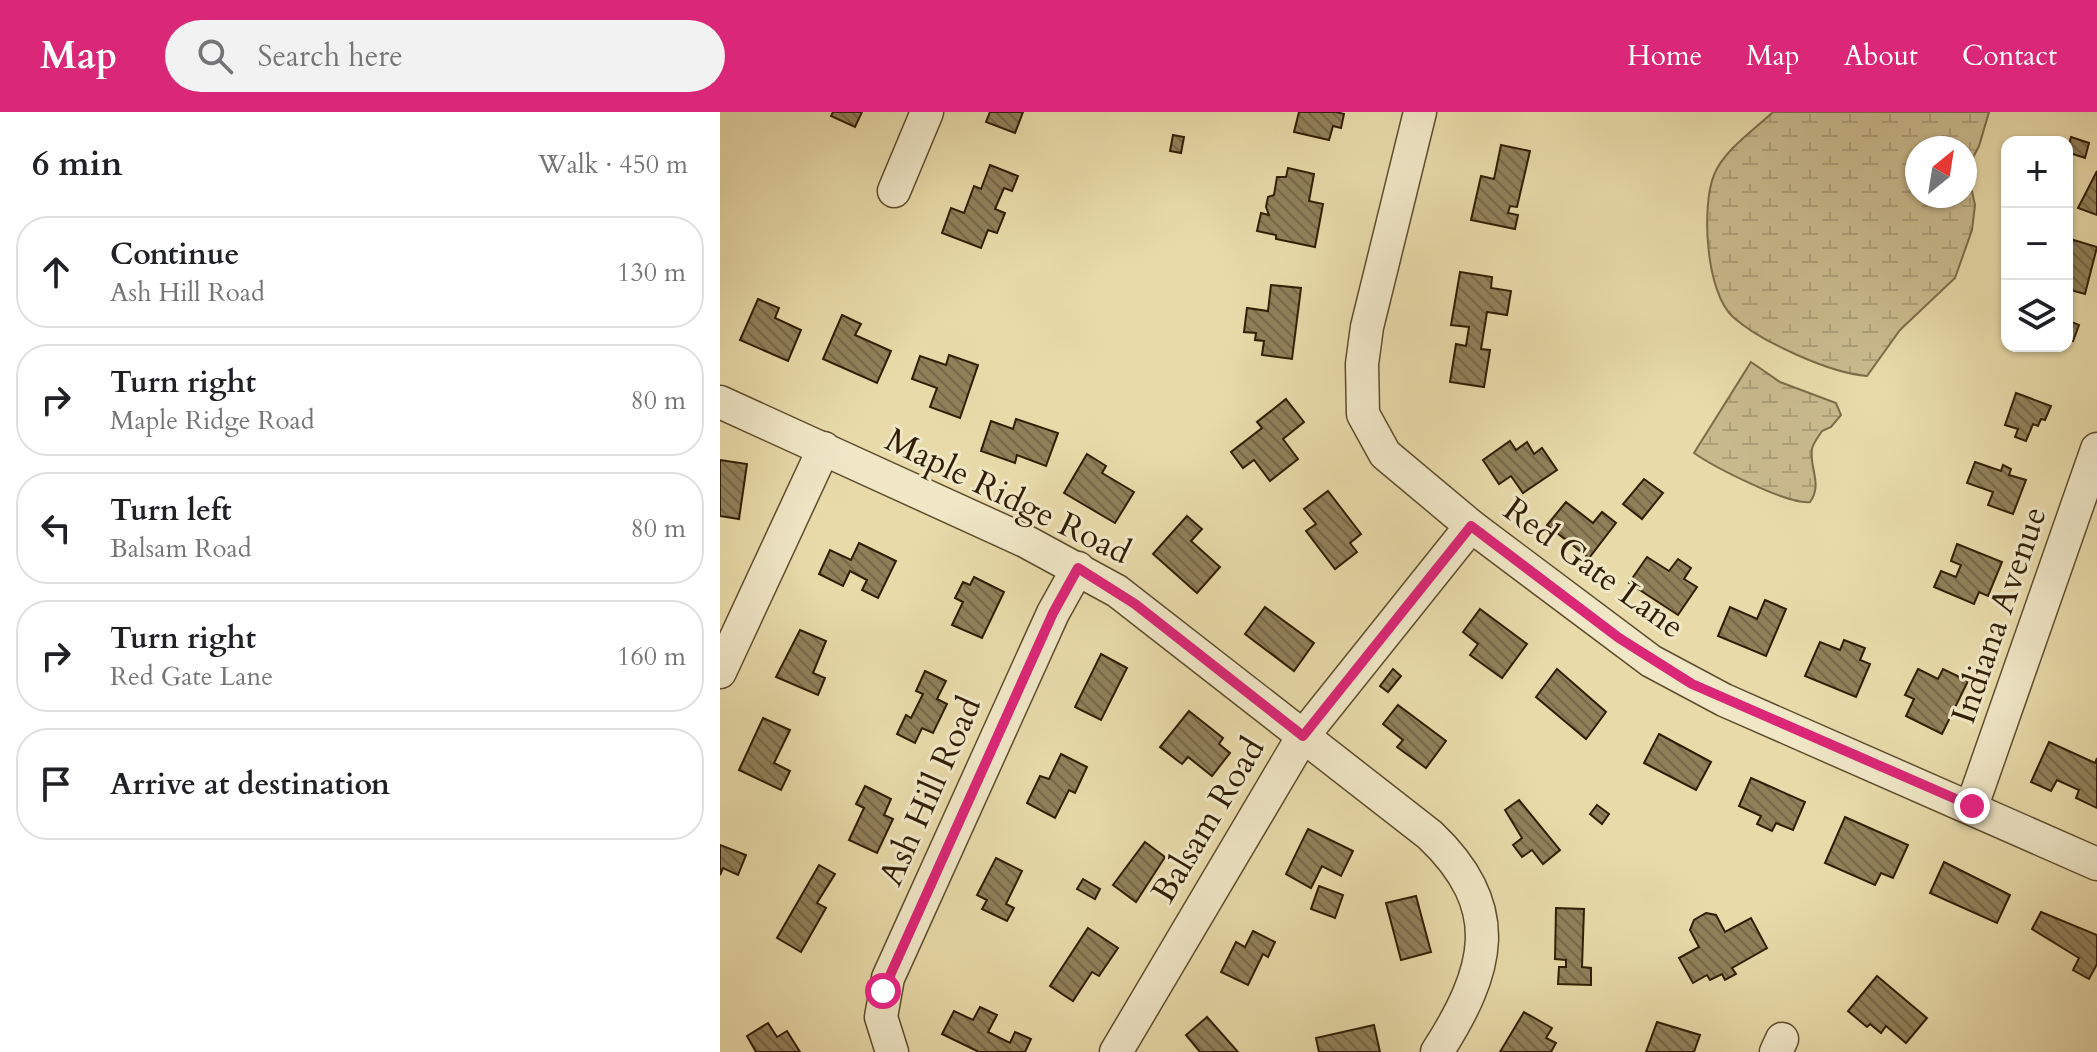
<!DOCTYPE html>
<meta charset="utf-8">
<style>
body{margin:0;font-family:Cardo,serif;background:#f2f2f2;color:#202124}
.controls{position:absolute;right:24px;top:24px;display:grid;overflow:hidden;border-radius:16px;box-shadow:0 2px 6px #0004}
.controls button{width:72px;height:72px;display:grid;place-items:center;padding:0;border:0;border-bottom:2px solid #e0e0e0;background:#fff;color:#202124;font:40px sans-serif}
.compass{position:absolute;left:1185px;top:24px;width:72px;height:72px;border-radius:50%;background:#fff;box-shadow:0 2px 6px #0004;rotate:30deg}
.stop{position:absolute;width:24px;height:24px;margin:-18px;border:6px solid #db2777;border-radius:50%;background:#fff}
.stop.end{background:#db2777;border-color:#fff;box-shadow:0 2px 8px #0008}
.list{margin:0;padding:0;list-style:none}
h2{display:flex;justify-content:space-between;align-items:center;height:104px;margin:0;padding:0 32px;font-size:34px}
h2 small{font-size:26px;font-weight:400;color:#757577}
.list li{display:grid;grid-template-columns:52px 1fr auto;gap:24px;align-items:center;box-sizing:border-box;height:112px;margin:0 16px 16px;padding:0 16px;border:2px solid #e0e0e0;border-radius:32px}
.list b{display:block;font-size:30px;white-space:nowrap}
.list p{margin:0;font-size:26px;white-space:nowrap;color:#757577}
.list em{font-size:26px;font-style:normal;color:#757577}
.icon{flex:none;width:44px;height:44px;fill:none;stroke:currentColor;stroke-width:2;stroke-linecap:round;stroke-linejoin:round}
.map{position:relative;flex:none;width:1377px;height:940px;overflow:hidden}
header{display:flex;align-items:center;gap:48px;box-sizing:border-box;height:112px;padding:0 40px;background:#db2777;color:#fff}
header strong{font-size:38px}
nav{display:flex;gap:44px;margin-inline-start:auto;font-size:28px}
.search{width:560px;height:72px;background:#f2f2f2;display:flex;align-items:center;gap:20px;box-sizing:border-box;padding:0 28px;border-radius:44px;color:#757577;font-size:30px}
main{display:flex}
aside{flex:1;background:#fff}
.map>svg:first-child{display:block}
</style>
<header>
<strong>Map</strong>
<div class="search"><svg class="icon" aria-label="search" viewBox="0 0 24 24"><circle cx="10" cy="10" r="6"/><path d="M15 15l6 6"/></svg>Search here</div>
<nav><a>Home</a><a>Map</a><a>About</a><a>Contact</a></nav>
</header>
<main>
<aside>
<h2>6 min<small>Walk · 450 m</small></h2>
<ul class="list">
<li><svg class="icon" aria-label="ahead" viewBox="0 0 24 24"><path d="M12 20V5M6 11l6-6 6 6"/></svg><div><b>Continue</b><p>Ash Hill Road</p></div><em>130 m</em></li>
<li><svg class="icon" aria-label="right" viewBox="0 0 24 24"><path d="M7 20v-9h11M14 6l5 5-5 5"/></svg><div><b>Turn right</b><p>Maple Ridge Road</p></div><em>80 m</em></li>
<li><svg class="icon" aria-label="left" viewBox="0 0 24 24"><path d="M17 20v-9H6M10 6l-5 5 5 5"/></svg><div><b>Turn left</b><p>Balsam Road</p></div><em>80 m</em></li>
<li><svg class="icon" aria-label="right" viewBox="0 0 24 24"><path d="M7 20v-9h11M14 6l5 5-5 5"/></svg><div><b>Turn right</b><p>Red Gate Lane</p></div><em>160 m</em></li>
<li><svg class="icon" aria-label="arrive" viewBox="0 0 24 24"><path d="M6 21V4h12l-3 4 3 4H6"/></svg><div><b>Arrive at destination</b></div></li>
</ul>
</aside>
<div class="map">
<svg width="1377" height="940" viewBox="0 0 1377 940">
<defs>
<pattern id="wetland-marsh" width="20" height="14" patternUnits="userSpaceOnUse" patternTransform="scale(2)"><rect width="20" height="14" fill="#c9ba8d"/><path d="M1 5h8M5 5V1M11 12h8M15 12V8" fill="none" stroke="#ad9f78"/></pattern>
<pattern id="building-back-hatch" width="6" height="6" patternUnits="userSpaceOnUse" patternTransform="scale(2)"><rect width="6" height="6" fill="#90805a"/><path d="M-1 5l2 2M0 0l6 6M5-1l2 2" fill="none" stroke="#766848"/></pattern>
</defs>
<rect width="100%" height="100%" fill="#e8daa9"/>
<filter id="stains"><feTurbulence type="fractalNoise" baseFrequency=".0025" numOctaves="4"/><feColorMatrix values="0 0 0 0 .2 0 0 0 0 .09 0 0 0 0 .02 0 0 0 .5 -.17"/></filter>
<radialGradient id="worn" r=".72"><stop offset=".6" stop-color="#630" stop-opacity="0"/><stop offset="1" stop-color="#630" stop-opacity=".3"/></radialGradient>
<g fill="url(#wetland-marsh)" stroke="#7c6c48" stroke-width="2" fill-rule="evenodd">
<path d="M1053 0H1269L1259 34 1247 57 1255 93 1252 118 1235 166 1180 218 1147 264C1110 261 1041 230 1013 205 986 181 981 95 994 63 1003 39 1035 17 1053 0ZM1197 36H1245V84H1197Z"/>
<path d="M1031 250 1060 270 1116 291 1121 303 1111 315 1102 319C1099 324 1093 331 1092 337 1089 356 1103 372 1090 390 1068 393 994 355 974 341Z"/>
</g>
<g fill="url(#building-back-hatch)" stroke="#301e04" stroke-width="2">
<path d="M113 0H142L135 15 111 4Z"/>
<path d="M270 0H303L295 21 266 10Z"/>
<path d="M579 0H616L624 2 621 16 613 14 609 28 574 20Z"/>
<path d="M453 23 464 25 461 41 450 39Z"/>
<path d="M1351 25 1369 31 1365 46 1347 40Z"/>
<path d="M781 33 810 39 797 95 790 94 788 101 798 103 795 117 751 108 761 64 774 67Z"/>
<path d="M270 53 298 64 292 79 284 76 275 97 285 101 277 121 268 118 261 136 222 121 231 96 244 101 254 74 261 77Z"/>
<path d="M568 56 594 62 589 89 603 92 595 135 556 127V123L537 119 541 101 549 103 546 95 548 85 554 83 557 65H566Z"/>
<path d="M1377 59V103L1358 96Z"/>
<path d="M1347 126 1377 135 1365 182 1347 177Z"/>
<path d="M740 160 772 165 771 176 791 179 787 203 767 200 761 237 770 238 764 275 730 270 736 232 746 234 749 215 731 213Z"/>
<path d="M551 173 581 176 572 247 542 243 544 229 535 228 536 221 524 220 527 196 548 199Z"/>
<path d="M38 187 59 196 55 206 81 218 68 249 20 228Z"/>
<path d="M1347 200 1352 202 1349 209 1359 213 1353 229 1347 226Z"/>
<path d="M122 203 141 212 135 223 171 239 157 271 103 247Z"/>
<path d="M229 243 258 253 240 306 210 295 217 276 192 267 200 244 226 253Z"/>
<path d="M1296 281 1331 294 1325 308 1321 307 1318 314 1313 312 1306 329 1295 325 1298 317 1285 313Z"/>
<path d="M566 287 584 310 563 327 578 347 550 369 534 348 523 356 511 340 542 316 537 310Z"/>
<path d="M296 307 338 321 326 354 297 343 295 351 261 339 271 309 293 317Z"/>
<path d="M790 329 796 338 807 330 814 342 822 336 837 358 803 381 791 364 779 372 763 348Z"/>
<path d="M367 342 386 354 382 361 414 380 395 411 344 381Z"/>
<path d="M0 348 27 352 19 407 0 404Z"/>
<path d="M1255 350 1281 359 1283 353 1291 357 1289 363 1306 368 1293 402 1268 393 1273 380 1247 371Z"/>
<path d="M924 367 943 381 922 407 903 392Z"/>
<path d="M608 379 641 422 630 431 637 440 615 457 586 419 596 412 584 397Z"/>
<path d="M846 390 873 411 882 400 896 411 869 446 827 413Z"/>
<path d="M467 404 482 417 471 429 500 455 477 481 433 442Z"/>
<path d="M139 431 176 449 158 486 142 478 147 468 130 459 123 474 99 462 110 438 131 448Z"/>
<path d="M1237 432 1282 450 1268 484 1259 480 1254 492 1214 475 1221 459 1236 465 1241 453 1231 449Z"/>
<path d="M927 445 949 459 958 447 971 456 964 467 977 475 958 503 909 471Z"/>
<path d="M254 465 284 480 262 526 232 513 243 490 235 486 243 470 250 473Z"/>
<path d="M1045 488 1066 497 1046 544 998 524 1010 495 1037 507Z"/>
<path d="M545 495 594 531 574 559 525 522Z"/>
<path d="M760 497 807 532 782 566 750 543 758 532 743 520Z"/>
<path d="M80 518 106 529 93 561 105 566 98 583 56 565Z"/>
<path d="M1124 528 1145 536 1140 548 1150 552 1136 585 1085 564 1100 530 1120 538Z"/>
<path d="M381 542 407 556 381 608 355 595Z"/>
<path d="M673 557 681 564 668 580 660 574Z"/>
<path d="M837 557 886 600 866 627 816 585Z"/>
<path d="M1198 557 1218 567 1223 557 1248 569 1222 622 1186 604 1194 587 1185 583Z"/>
<path d="M205 559 226 569 217 587 227 592 213 621 202 616 195 631 177 622 186 603 191 606 203 582 196 579Z"/>
<path d="M678 593 726 629 706 656 677 635 683 628 663 612Z"/>
<path d="M469 599 503 626 499 632 510 641 492 664 468 645 462 652 440 635Z"/>
<path d="M43 606 70 618 54 651 70 659 61 678 19 658Z"/>
<path d="M939 622 991 650 976 678 924 651Z"/>
<path d="M1329 630 1375 651 1377 646V696L1356 686 1359 678 1337 668 1331 679 1311 670Z"/>
<path d="M341 642 367 655 355 681 349 678 335 706 307 691 320 664 329 667Z"/>
<path d="M1031 666 1085 690 1073 718 1056 711 1052 719 1037 712 1041 704 1019 694Z"/>
<path d="M145 674 171 687 164 703 173 707 157 741 129 728 144 696 136 692Z"/>
<path d="M799 688 840 738 823 752 812 738 802 745 793 733 802 726 785 698Z"/>
<path d="M877 693 889 702 882 712 870 702Z"/>
<path d="M1125 705 1188 733 1173 766 1161 761 1155 773 1105 751Z"/>
<path d="M588 717 633 739 621 764 602 754 591 776 566 762Z"/>
<path d="M425 730 445 745 416 790 393 773Z"/>
<path d="M0 733 26 743 18 763 3 756 0 763Z"/>
<path d="M276 746 302 759 286 792 294 796 287 809 262 797 267 788 257 783Z"/>
<path d="M1224 750 1290 783 1277 811 1210 781Z"/>
<path d="M99 753 115 762 97 791 106 796 81 840 57 826Z"/>
<path d="M363 767 380 777 375 787 357 777Z"/>
<path d="M599 774 623 783 615 806 591 797Z"/>
<path d="M696 784 711 840 681 848 666 791Z"/>
<path d="M836 796 864 797 862 855 871 856V873L838 872 839 855H846V848L835 847Z"/>
<path d="M1321 800 1377 823V852L1369 867 1353 858 1359 846 1312 817Z"/>
<path d="M986 801 996 803 1005 820 1031 806 1047 836 1012 856 1016 862 1005 868 1002 862 990 868 987 863 973 871 959 846 979 835 970 818 974 808Z"/>
<path d="M368 816 398 836 379 864 372 860 353 889 330 874Z"/>
<path d="M533 819 555 830 548 845 543 842 528 873 501 860 516 830 525 835Z"/>
<path d="M1157 864 1207 906 1186 931 1166 914 1161 921 1150 912 1147 915 1128 899Z"/>
<path d="M260 895 277 903 268 920 290 931 295 920 311 927 305 940H259L222 922 234 899 253 908Z"/>
<path d="M804 900 832 916 826 926 836 931 831 940H780Z"/>
<path d="M487 905 518 940H480L466 923Z"/>
<path d="M937 910 980 923 974 940H926Z"/>
<path d="M48 911 57 925 67 919 80 940H36L27 924Z"/>
<path d="M654 913 660 940H599L596 926Z"/>
</g>
<g fill="none" stroke-linecap="round" stroke-linejoin="round">
<g stroke="#5e4d2d" stroke-width="35">
<g id="minor">
<path d="M700 0 647 215 642 252 643 302 665 342 751 414 931 549 1004 588 1377 752"/>
<path d="M174 79 207 0"/>
<path d="M0 290 305 429 397 479 710 723C787 796 769 859 717 940"/>
<path d="M0 560 104 336"/>
<path d="M1252 694 1377 337"/>
<path d="M172 940 161 905 168 866 333 501 358 456"/>
<path d="M396 940 583 624 751 414"/>
<path d="M1056 940 1062 927"/>
</g>
</g>
<use href="#minor" stroke="#f0e7c7" stroke-width="32"/>
</g>
<g fill="none" stroke-linecap="round" stroke-linejoin="round">
<path stroke="#db2777" stroke-width="10" d="M163 879 333 501 358 456 415 492 583 624 751 414 899 526 972 572 1252 694"/>
</g>
<g text-anchor="middle" dominant-baseline="central" stroke-width="6" stroke-linejoin="round" paint-order="stroke">
<g font-size="34" fill="#301e04" stroke="#f0e7c7">
<text transform="translate(288 384) rotate(26)">Maple Ridge Road</text>
<text transform="translate(874 456) rotate(36)">Red Gate Lane</text>
<text transform="translate(1279 503) rotate(-71)">Indiana Avenue</text>
<text transform="translate(210 679) rotate(-66)">Ash Hill Road</text>
<text transform="translate(488 708) rotate(-59)">Balsam Road</text>
</g>
</g>
<rect width="100%" height="100%" filter="url(#stains)"/>
<rect width="100%" height="100%" fill="url(#worn)"/>
</svg>
<div class="controls">
<button>+</button>
<button>−</button>
<button><svg class="icon" aria-label="layers" viewBox="0 0 24 24"><path d="M12 4l9 5-9 5-9-5zM3 14l9 5 9-5"/></svg></button>
</div>
<svg class="compass" viewBox="-18 -18 36 36"><path d="M0-13l5 13h-10z" fill="#e53935"/><path d="M0 13l5-13h-10z" fill="#757577"/></svg>
<div class="stop" style="left:163px;top:879px"></div>
<div class="stop end" style="left:1252px;top:694px"></div>
</div>
</main>
